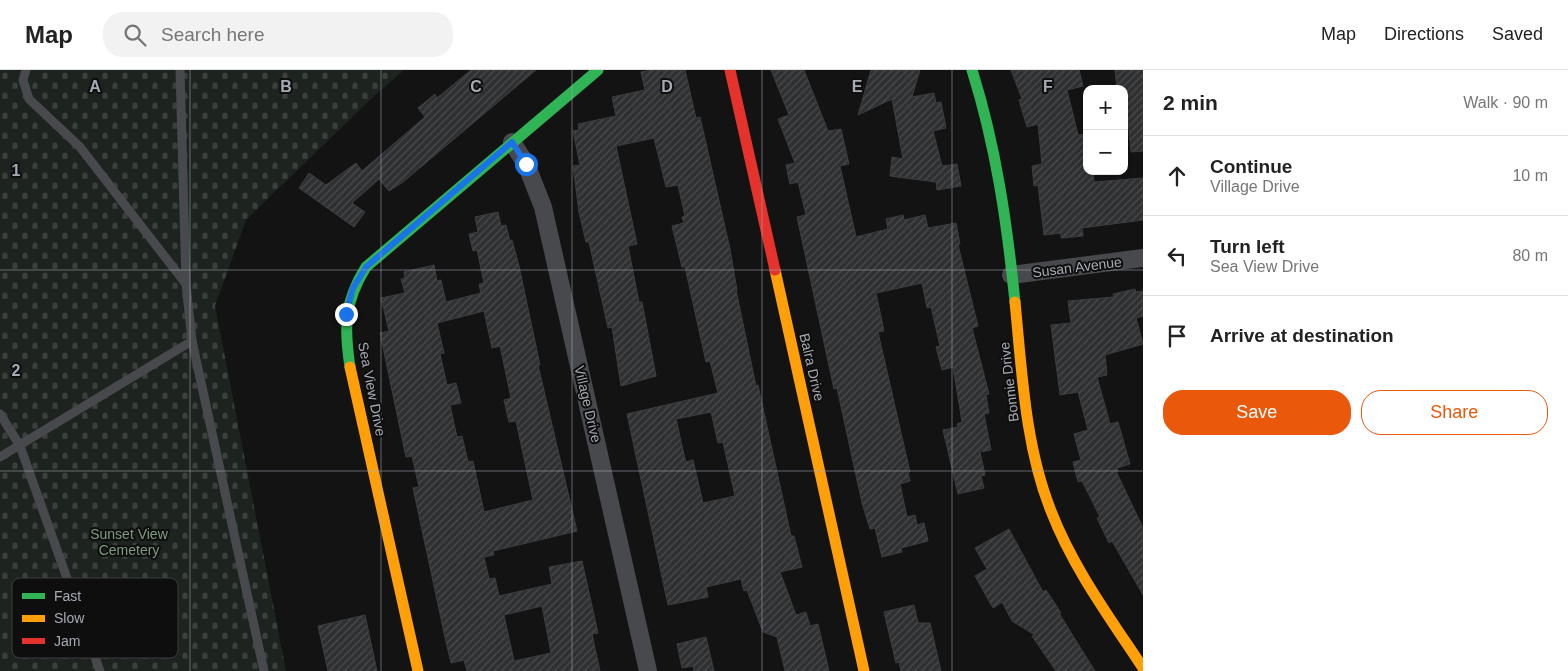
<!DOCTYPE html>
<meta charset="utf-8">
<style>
body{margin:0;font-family:Arial,sans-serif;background:#f2f2f2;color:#222}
.controls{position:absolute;right:15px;top:15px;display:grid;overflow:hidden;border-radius:10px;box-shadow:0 1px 4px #0004}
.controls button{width:45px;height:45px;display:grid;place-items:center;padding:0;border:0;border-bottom:1px solid #e0e0e0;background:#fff;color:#222;font:25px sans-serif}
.stop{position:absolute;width:15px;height:15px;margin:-11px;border:4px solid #1a73e8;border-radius:50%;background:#fff}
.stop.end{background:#1a73e8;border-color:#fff;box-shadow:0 1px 5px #0008}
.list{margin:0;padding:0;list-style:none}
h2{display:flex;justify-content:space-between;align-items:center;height:65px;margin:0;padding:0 20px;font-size:21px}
h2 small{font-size:16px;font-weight:400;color:#767676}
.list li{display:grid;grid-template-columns:32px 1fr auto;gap:15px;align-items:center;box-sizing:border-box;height:80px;padding:0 20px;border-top:1px solid #e0e0e0}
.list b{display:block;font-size:19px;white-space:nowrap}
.list p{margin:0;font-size:16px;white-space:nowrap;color:#767676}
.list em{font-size:16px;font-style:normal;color:#767676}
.actions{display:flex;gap:10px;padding:15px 20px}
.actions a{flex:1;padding:11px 0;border:1px solid #ea580c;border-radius:20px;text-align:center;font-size:18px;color:#ea580c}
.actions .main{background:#ea580c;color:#fff}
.icon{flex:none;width:28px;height:28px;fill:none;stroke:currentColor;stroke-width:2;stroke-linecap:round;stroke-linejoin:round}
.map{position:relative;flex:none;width:1143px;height:601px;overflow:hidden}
header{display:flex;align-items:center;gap:30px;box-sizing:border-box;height:70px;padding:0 25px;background:#fff;border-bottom:1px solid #e0e0e0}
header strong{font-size:24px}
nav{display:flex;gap:28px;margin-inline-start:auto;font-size:18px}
.search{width:350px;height:45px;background:#f2f2f2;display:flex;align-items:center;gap:12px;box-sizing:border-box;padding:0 18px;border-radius:20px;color:#767676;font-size:19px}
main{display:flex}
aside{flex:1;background:#fff}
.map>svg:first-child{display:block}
</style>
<header>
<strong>Map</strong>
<div class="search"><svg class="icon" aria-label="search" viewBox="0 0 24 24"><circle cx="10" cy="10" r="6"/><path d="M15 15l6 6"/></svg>Search here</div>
<nav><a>Map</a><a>Directions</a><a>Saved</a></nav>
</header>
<main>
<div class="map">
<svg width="1143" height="601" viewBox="0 0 1143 601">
<defs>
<pattern id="cemetery-stones" width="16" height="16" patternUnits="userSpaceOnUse" patternTransform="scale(1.25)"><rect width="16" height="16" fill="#1d231e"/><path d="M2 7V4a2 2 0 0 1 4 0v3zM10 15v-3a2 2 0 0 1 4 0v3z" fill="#3b403c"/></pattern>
<pattern id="building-hatch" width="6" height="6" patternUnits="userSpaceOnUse" patternTransform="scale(1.25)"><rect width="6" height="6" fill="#2f3031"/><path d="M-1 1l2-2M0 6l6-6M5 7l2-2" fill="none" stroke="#4a4b4c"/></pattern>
</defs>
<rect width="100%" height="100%" fill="#131314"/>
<path fill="url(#cemetery-stones)" d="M0 0H404L373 27 246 150 215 236 286 601H0Z"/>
<g fill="url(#building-hatch)" stroke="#3c3d40" fill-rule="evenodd">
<path d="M471 0H536L403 112 389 121 379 109 352 133 365 142 354 157 299 118 309 103 326 115 356 93 362 101 425 47 418 38 435 24 437 28Z"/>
<path d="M650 0H685L696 48 700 47 730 179 737 220H736L756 316 758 315 791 466H794L802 497 780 502 796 545 806 542 810 556 818 554 829 601H785L777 567 763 562 747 520 744 521 741 509 706 517 708 527 668 535 627 344 718 323 710 291 706 292 685 197H682L672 156 684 153 682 147 685 146 678 115 666 117 654 68 616 76 637 174 628 176 639 232H642L656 306 621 316 612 257 608 258 589 172H586L579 142 573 96 580 95 573 61 579 60 578 54 616 46 612 27 645 20 641 2ZM711 342 718 373 723 372 735 426 703 433 693 390 686 392 685 389 676 349Z"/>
<path d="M771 0H804L828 61 841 59 849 94 840 96 856 167 888 159 886 149 903 145 904 150 925 145 928 158 956 153 960 174 958 175 978 256 972 258 989 324 986 325 989 343 984 344 991 380 980 382 985 405 981 406 984 418 958 424 943 360 958 357 957 354 962 352 953 297 942 300 936 277 940 276 931 237 927 238 922 213 876 223 884 261 878 262 910 402H908L910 411 900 414 907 447 915 445 917 455 924 453 928 471 901 478 902 482 882 487 875 458 870 459 862 433 837 318 834 319 797 147 806 145 798 112 790 114 786 95 795 93 778 49 789 45Z"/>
<path d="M871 0H920L912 27 934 23 936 33 941 32 946 58 933 61 942 96 957 94 961 116 937 120 936 112 890 106 892 87 903 89 892 29 858 45Z"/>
<path d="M1011 0H1079L1083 16 1067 20 1078 65 1087 64V101H1093L1094 112 1143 108V150L1082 158 1083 166 1061 168V163L1044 165 1038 115 1034 116 1032 96 1042 94 1038 54 1027 57 1019 30 1022 29Z"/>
<path d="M1115 0H1143V81L1131 82 1127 40 1124 41V19H1117Z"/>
<path d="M498 142 501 156 506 155 510 171 512 170 519 196 540 295H538L577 461 493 481 494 485 484 487 489 509 495 508 499 526 552 514 549 497 582 491 598 563 592 564 600 601H467L464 590 451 593 446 572 413 418 419 417 412 386 406 387 380 263 389 261 381 228 405 223 401 209 405 208 404 202 434 195 437 211 441 210 446 232 481 223 479 214 484 213 477 180 473 181 469 164 478 162 475 147ZM484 241 492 278 500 276 511 328 504 330 509 352 516 351 533 430 484 442 473 391 468 392 462 366 457 367 450 335 461 333 456 313 447 315 440 284 444 283 437 253ZM542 536 551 583 514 591 504 545Z"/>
<path d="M1135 219 1136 222 1143 221V246L1136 248 1143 274 1105 285 1107 305 1097 307 1110 354 1118 352 1130 394 1117 398 1118 401H1116L1143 458V525L1112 471 1109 473 1097 448 1100 447 1082 411 1078 412 1073 392 1081 390 1074 364 1088 360 1078 322 1060 325 1051 255 1071 253 1068 231 1114 227 1113 224Z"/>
<path d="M1009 459 1043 522 1046 520 1061 543H1059L1070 561 1095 601H1056L1032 566 1035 565 1012 551 1002 532 993 538 975 506 987 499 975 478Z"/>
<path d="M914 535 918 553H930L941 601H901L899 592 896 593 884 542Z"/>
<path d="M365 545 377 601H328L318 556Z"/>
<path d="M706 567 714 601H694L693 596 682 598 677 574Z"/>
</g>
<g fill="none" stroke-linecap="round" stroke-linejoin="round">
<g stroke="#48494c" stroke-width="9">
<path d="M26 0 23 10 29 29 80 77 186 214"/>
<path d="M180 0 186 214 192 271 264 601"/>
<path d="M0 344 20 376 100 601"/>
<path d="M0 387 192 271"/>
</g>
<g stroke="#48494c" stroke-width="18">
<path d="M512 72 526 94 543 137 648 601"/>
<path d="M1011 205 1143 188"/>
</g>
<g stroke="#30b455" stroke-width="11">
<path d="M972 0C996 76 1007 153 1015 232"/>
<path d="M350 297C344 257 344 232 366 197L598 0"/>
</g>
<g stroke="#ff9f0a" stroke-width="11">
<path d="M775 200 864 601"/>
<path d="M1015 232C1022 302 1025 376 1051 441 1073 498 1110 548 1143 598"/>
<path d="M350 297 418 601"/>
</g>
<path stroke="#e5322d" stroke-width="11" d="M730 0 775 200"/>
</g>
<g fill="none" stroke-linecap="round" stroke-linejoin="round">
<path stroke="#1a73e8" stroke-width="6" d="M346 244 353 218 366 197 512 72 526 94"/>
</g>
<path fill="none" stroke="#a6abb3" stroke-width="1" stroke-opacity="0.55" d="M190 0V601M381 0V601M572 0V601M762 0V601M952 0V601M0 200H1143M0 401H1143"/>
<g text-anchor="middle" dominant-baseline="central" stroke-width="4" stroke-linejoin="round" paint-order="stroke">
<g font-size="14" fill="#a6abb3" stroke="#0e0e0f">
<text transform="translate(1077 197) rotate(-7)">Susan Avenue</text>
<text transform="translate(812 297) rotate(77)">Balra Drive</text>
<text transform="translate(1009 312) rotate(-97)">Bonnie Drive</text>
<text transform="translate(372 319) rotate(79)">Sea View Drive</text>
<text transform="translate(588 334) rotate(77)">Village Drive</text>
</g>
<g font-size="14" fill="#7f9c7f" stroke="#0e0e0f">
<text x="129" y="464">Sunset View<tspan x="129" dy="16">Cemetery</tspan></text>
</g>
</g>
<rect x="12" y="508" width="166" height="80" rx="8" fill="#0e0e0f" stroke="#3c3d40" stroke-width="1"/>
<rect x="22" y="523" width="23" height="6" fill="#30b455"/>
<rect x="22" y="545" width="23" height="7" fill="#ff9f0a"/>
<rect x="22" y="568" width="23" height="6" fill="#e5322d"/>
<g font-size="14" fill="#a6abb3">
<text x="54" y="531">Fast</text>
<text x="54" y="553">Slow</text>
<text x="54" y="576">Jam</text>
</g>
<g font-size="16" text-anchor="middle" font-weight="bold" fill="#a6abb3" stroke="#0e0e0f" stroke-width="4" stroke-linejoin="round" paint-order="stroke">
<text x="95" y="22">A</text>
<text x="286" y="22">B</text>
<text x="476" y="22">C</text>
<text x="667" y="22">D</text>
<text x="857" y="22">E</text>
<text x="1048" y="22">F</text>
<text x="16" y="106">1</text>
<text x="16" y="306">2</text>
</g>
</svg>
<div class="controls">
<button>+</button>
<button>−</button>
</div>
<div class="stop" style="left:526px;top:94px"></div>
<div class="stop end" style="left:346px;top:244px"></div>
</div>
<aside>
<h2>2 min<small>Walk · 90 m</small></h2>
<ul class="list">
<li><svg class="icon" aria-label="ahead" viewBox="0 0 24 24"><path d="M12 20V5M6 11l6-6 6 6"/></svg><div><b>Continue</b><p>Village Drive</p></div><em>10 m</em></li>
<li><svg class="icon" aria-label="left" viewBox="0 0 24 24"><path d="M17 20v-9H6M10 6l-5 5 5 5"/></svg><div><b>Turn left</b><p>Sea View Drive</p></div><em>80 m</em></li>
<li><svg class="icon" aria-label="arrive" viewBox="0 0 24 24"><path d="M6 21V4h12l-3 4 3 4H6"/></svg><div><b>Arrive at destination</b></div></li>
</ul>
<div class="actions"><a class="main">Save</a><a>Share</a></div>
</aside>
</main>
